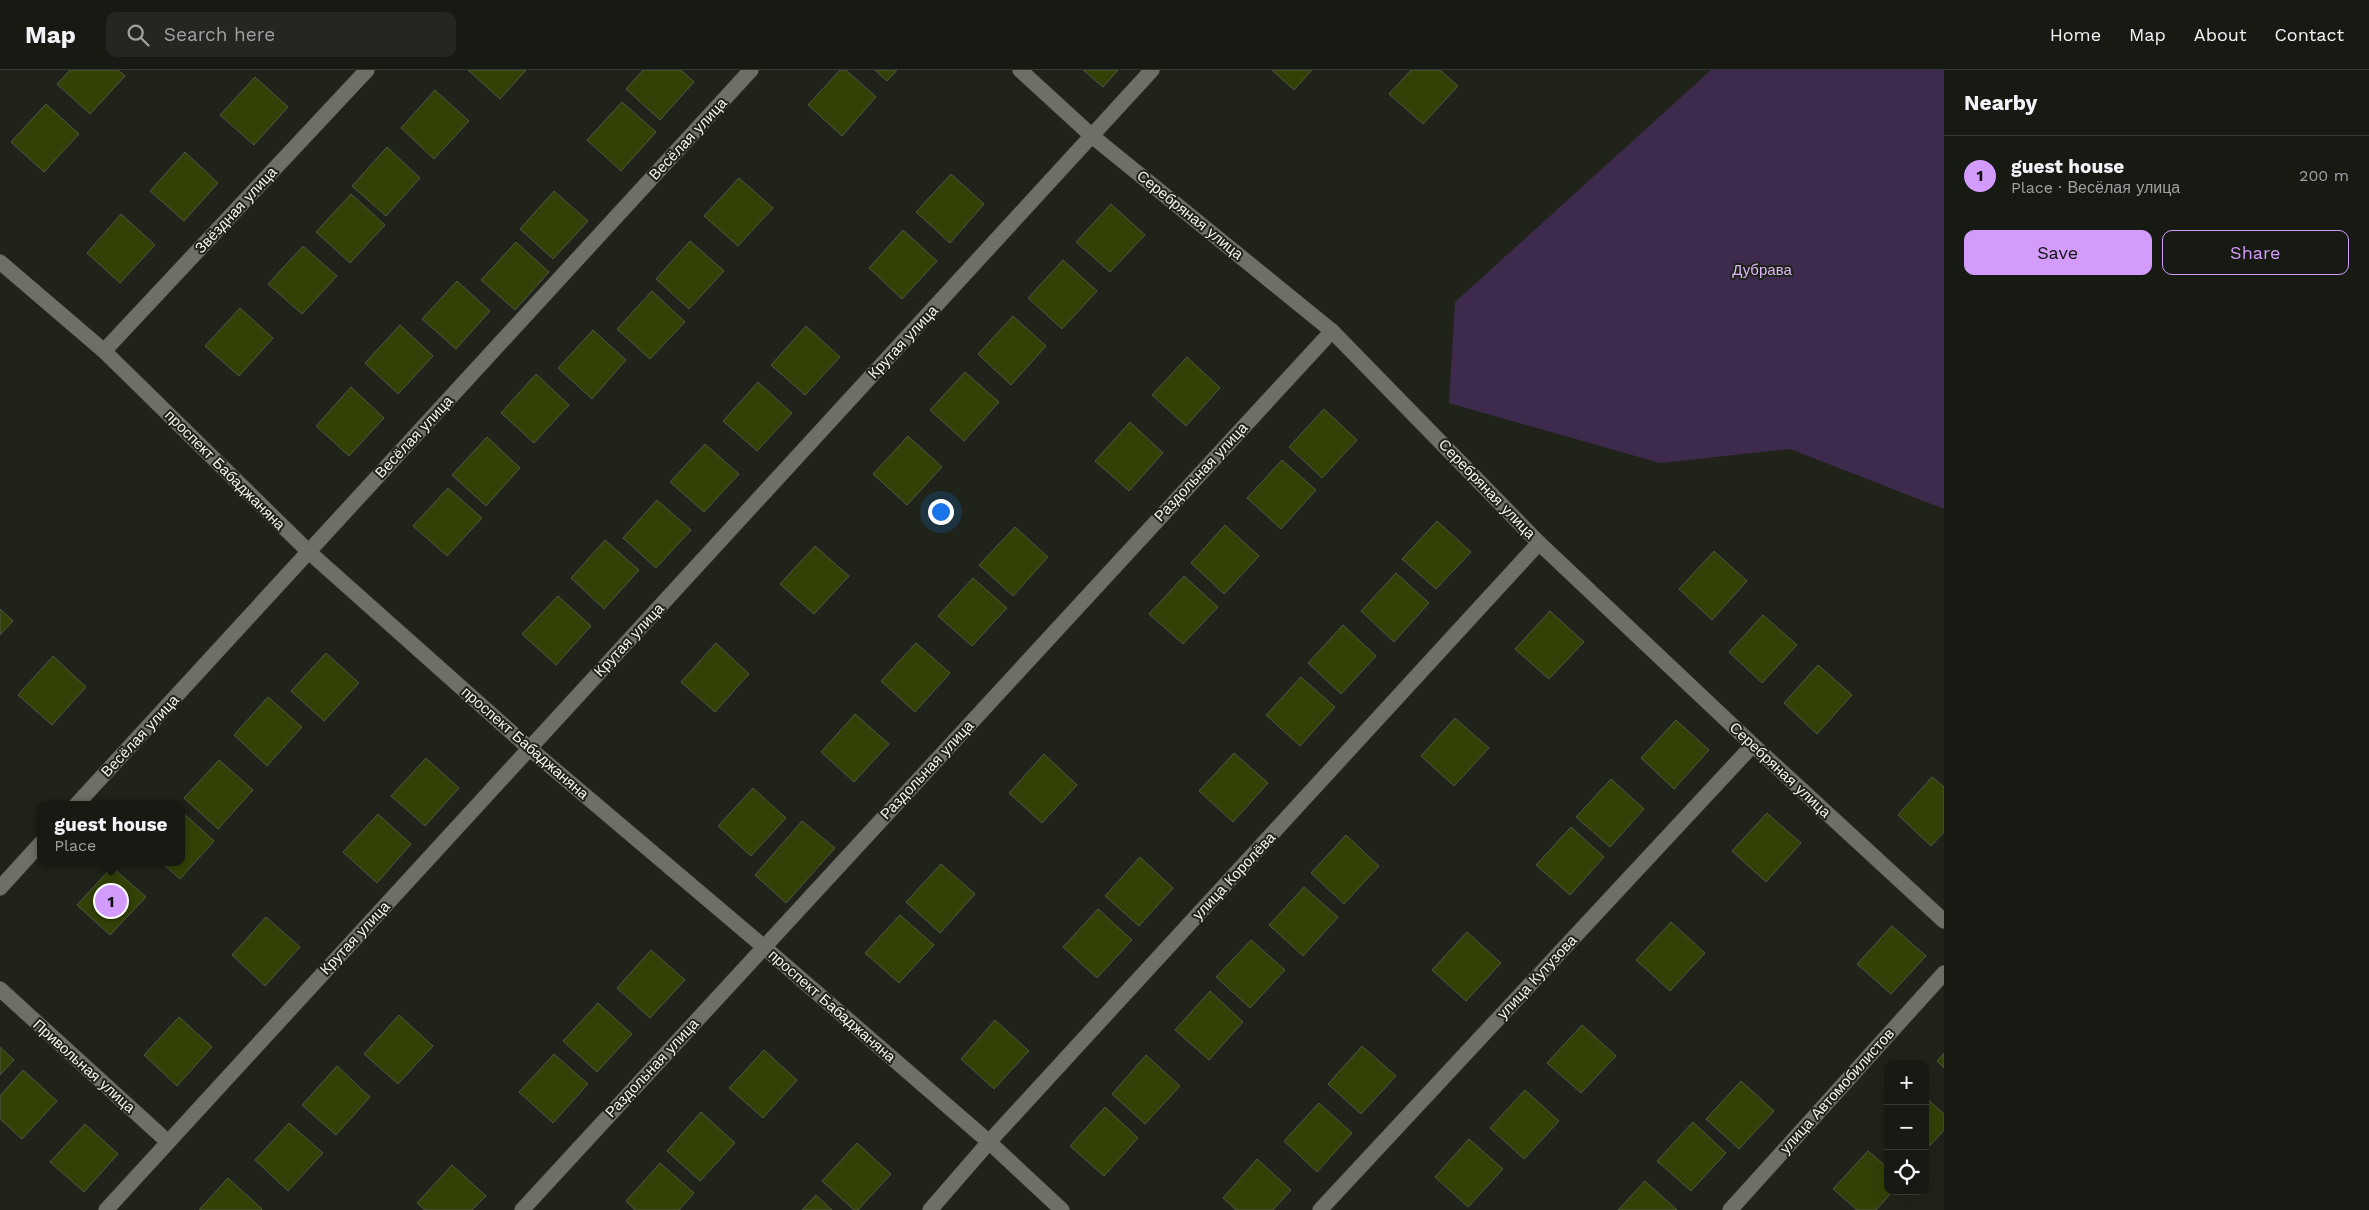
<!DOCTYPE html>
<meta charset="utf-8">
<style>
body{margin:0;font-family:"Work Sans",sans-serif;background:#242721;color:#f1f3f6}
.controls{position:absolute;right:15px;bottom:15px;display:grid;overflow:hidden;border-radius:10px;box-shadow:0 5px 20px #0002}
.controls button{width:45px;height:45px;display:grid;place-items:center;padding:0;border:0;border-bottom:1px solid #363833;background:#171a13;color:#f1f3f6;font:25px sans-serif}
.you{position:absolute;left:940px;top:441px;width:18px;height:18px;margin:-12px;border:4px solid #fff;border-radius:50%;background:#1a73e8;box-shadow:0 0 0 8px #1a73e833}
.badge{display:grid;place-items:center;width:32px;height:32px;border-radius:50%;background:#d39cfc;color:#111;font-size:16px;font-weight:700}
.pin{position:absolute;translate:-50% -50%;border:2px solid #fff;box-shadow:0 1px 5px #0006}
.popup{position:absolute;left:37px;top:731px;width:148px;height:65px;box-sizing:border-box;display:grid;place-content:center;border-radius:10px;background:#171a13;filter:drop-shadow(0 1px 4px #0005);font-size:16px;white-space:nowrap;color:#9ea1a0}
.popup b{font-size:19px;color:#f1f3f6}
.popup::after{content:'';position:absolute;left:50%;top:100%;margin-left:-10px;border:10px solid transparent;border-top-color:#171a13}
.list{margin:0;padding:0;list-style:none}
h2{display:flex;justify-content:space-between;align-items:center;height:65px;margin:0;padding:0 20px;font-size:21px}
h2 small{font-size:16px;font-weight:400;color:#9ea1a0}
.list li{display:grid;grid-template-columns:32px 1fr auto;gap:15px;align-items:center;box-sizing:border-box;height:80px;padding:0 20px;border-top:1px solid #363833}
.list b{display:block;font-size:19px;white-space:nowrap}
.list p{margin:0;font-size:16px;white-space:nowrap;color:#9ea1a0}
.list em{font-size:16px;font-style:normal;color:#9ea1a0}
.actions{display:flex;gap:10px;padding:15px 20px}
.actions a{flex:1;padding:11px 0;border:1px solid #d39cfc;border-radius:10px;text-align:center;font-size:18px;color:#d39cfc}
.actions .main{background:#d39cfc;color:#111}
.icon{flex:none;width:28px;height:28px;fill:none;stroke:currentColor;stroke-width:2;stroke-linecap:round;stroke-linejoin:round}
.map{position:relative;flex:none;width:1944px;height:1140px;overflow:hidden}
header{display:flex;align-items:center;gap:30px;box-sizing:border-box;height:70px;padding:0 25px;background:#171a13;border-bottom:1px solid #363833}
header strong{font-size:24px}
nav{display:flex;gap:28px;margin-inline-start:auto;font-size:18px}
.search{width:350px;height:45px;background:#242721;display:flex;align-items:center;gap:12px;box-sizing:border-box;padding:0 18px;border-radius:10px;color:#9ea1a0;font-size:19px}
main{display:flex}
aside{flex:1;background:#171a13}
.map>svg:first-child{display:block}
</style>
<header>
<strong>Map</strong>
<div class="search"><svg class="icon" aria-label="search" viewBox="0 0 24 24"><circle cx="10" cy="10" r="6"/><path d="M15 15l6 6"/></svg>Search here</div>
<nav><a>Home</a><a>Map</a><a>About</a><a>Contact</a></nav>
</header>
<main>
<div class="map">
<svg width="1944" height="1140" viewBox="0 0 1944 1140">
<rect width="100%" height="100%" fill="#1f2319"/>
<path fill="#3e2a4c" d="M1711 0H1944V439L1790 379 1660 393 1449 333 1455 232Z"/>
<g fill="#334106" stroke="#52564a">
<path d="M70 0H118L125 6 90 44 57 14Z"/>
<path d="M468 0H526L500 29Z"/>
<path d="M643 0H681L694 12 660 50 626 19Z"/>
<path d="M840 0H846L876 27 842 66 808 35Z"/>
<path d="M875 0H897L887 11Z"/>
<path d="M1083 0H1118L1103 17Z"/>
<path d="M1272 0H1312L1294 20Z"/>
<path d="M1411 0H1440L1458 16 1423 54 1389 24Z"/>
<path d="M255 7 288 37 254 75 220 45Z"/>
<path d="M435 20 469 51 434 89 401 58Z"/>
<path d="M622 32 656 62 621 101 587 70Z"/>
<path d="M46 34 79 64 44 102 11 72Z"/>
<path d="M387 77 420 108 386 146 352 116Z"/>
<path d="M185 82 218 113 184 151 150 121Z"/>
<path d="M951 104 984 134 950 173 916 142Z"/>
<path d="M739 108 773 138 738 176 704 146Z"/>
<path d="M554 121 588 151 553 189 520 159Z"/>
<path d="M351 124 385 155 350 193 316 162Z"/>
<path d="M1111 134 1145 165 1110 202 1076 172Z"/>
<path d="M121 144 155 175 120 213 87 183Z"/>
<path d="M903 160 937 191 902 229 869 198Z"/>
<path d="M690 171 724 201 689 239 656 209Z"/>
<path d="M516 172 549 202 515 240 481 210Z"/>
<path d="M303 176 337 206 302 244 268 214Z"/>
<path d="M1063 190 1097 221 1062 259 1028 228Z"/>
<path d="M457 211 490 241 456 279 422 249Z"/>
<path d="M652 221 685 252 650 289 617 259Z"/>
<path d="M240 238 273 268 239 306 205 276Z"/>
<path d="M1013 246 1046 276 1011 315 978 284Z"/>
<path d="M400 255 433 286 398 324 365 293Z"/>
<path d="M806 256 840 287 805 325 771 295Z"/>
<path d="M593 260 626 290 592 329 558 298Z"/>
<path d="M1187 287 1220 318 1186 356 1152 325Z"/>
<path d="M965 302 999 332 964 371 930 340Z"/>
<path d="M536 304 569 335 534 373 501 343Z"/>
<path d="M758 312 792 343 757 381 723 351Z"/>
<path d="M351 317 384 348 349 386 316 356Z"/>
<path d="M1324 339 1357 370 1322 408 1289 377Z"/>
<path d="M1130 352 1163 383 1129 421 1095 391Z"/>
<path d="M908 366 942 397 907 435 873 404Z"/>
<path d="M487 367 520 398 486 436 452 405Z"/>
<path d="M705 374 739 404 704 442 670 412Z"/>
<path d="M1282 390 1316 420 1281 459 1247 428Z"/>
<path d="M448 418 482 448 447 486 413 456Z"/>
<path d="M657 430 691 460 656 498 623 468Z"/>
<path d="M1437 451 1471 482 1436 519 1402 489Z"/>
<path d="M1225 455 1259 486 1224 524 1191 493Z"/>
<path d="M1015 457 1048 487 1013 526 979 495Z"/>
<path d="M605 470 639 500 604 539 571 508Z"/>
<path d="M815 476 849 506 814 544 780 514Z"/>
<path d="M1714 481 1747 511 1712 550 1679 519Z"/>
<path d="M1396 503 1429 533 1394 572 1361 541Z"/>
<path d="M1184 506 1218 537 1183 574 1149 544Z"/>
<path d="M973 508 1007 538 972 576 938 546Z"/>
<path d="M558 526 591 556 556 595 522 564Z"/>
<path d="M0 539 13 551 0 565Z"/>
<path d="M1550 541 1584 572 1549 609 1515 579Z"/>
<path d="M1763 545 1797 575 1762 613 1729 582Z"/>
<path d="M1343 555 1376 586 1341 624 1308 593Z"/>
<path d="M716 573 749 604 715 642 681 612Z"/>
<path d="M916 573 950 603 915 642 881 611Z"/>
<path d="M326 583 359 613 324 651 291 621Z"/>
<path d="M53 586 86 617 52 655 18 625Z"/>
<path d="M1818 595 1852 625 1817 664 1784 633Z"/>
<path d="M1301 607 1335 637 1300 676 1266 645Z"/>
<path d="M268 627 302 657 267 696 234 665Z"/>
<path d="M855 644 889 674 854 712 821 682Z"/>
<path d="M1455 648 1489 678 1454 716 1421 686Z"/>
<path d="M1676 650 1709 680 1674 719 1641 688Z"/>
<path d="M1234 683 1268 713 1233 752 1199 721Z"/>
<path d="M1044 684 1077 715 1042 753 1009 723Z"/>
<path d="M426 688 459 718 425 756 391 726Z"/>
<path d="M219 690 253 720 218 759 184 728Z"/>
<path d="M1932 707 1944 717V762L1931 776 1898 745Z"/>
<path d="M1611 709 1644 739 1610 777 1576 747Z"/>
<path d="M753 718 786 748 751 786 718 756Z"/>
<path d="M181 741 214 771 180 809 161 792H181Z"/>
<path d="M1767 743 1801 773 1766 812 1732 781Z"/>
<path d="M378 744 411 774 377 813 343 782Z"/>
<path d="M802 751 835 778 786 833 755 805Z"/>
<path d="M1571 757 1604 787 1570 825 1536 795Z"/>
<path d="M1346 765 1379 796 1344 834 1311 803Z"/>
<path d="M1140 787 1173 818 1139 856 1105 826Z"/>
<path d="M941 794 975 824 940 863 906 832Z"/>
<path d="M112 797 146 827 110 865 77 835Z"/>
<path d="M1304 817 1338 847 1303 886 1269 855Z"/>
<path d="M1098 839 1132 870 1097 908 1063 877Z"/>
<path d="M900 845 934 875 899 913 865 883Z"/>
<path d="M266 847 300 877 265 916 232 885Z"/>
<path d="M1671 852 1705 883 1670 921 1636 890Z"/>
<path d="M1892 856 1926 886 1891 924 1857 894Z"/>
<path d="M1467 862 1501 893 1466 931 1432 900Z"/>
<path d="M1251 870 1285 900 1250 938 1216 907Z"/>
<path d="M651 880 685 910 650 948 617 918Z"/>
<path d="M1210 921 1243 952 1209 990 1175 960Z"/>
<path d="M598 933 632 964 597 1002 563 971Z"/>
<path d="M399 945 433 976 398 1014 364 984Z"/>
<path d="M179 947 212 977 177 1016 144 985Z"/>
<path d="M995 950 1029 981 994 1019 961 989Z"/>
<path d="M1582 955 1616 986 1581 1023 1547 993Z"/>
<path d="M1362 976 1396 1006 1361 1044 1328 1014Z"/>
<path d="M0 977 14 990 0 1005Z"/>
<path d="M764 980 797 1010 763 1048 729 1018Z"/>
<path d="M1944 983V998L1937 991Z"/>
<path d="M554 984 588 1014 553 1053 519 1022Z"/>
<path d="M1146 985 1180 1016 1145 1054 1112 1024Z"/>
<path d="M337 996 370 1027 336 1065 302 1035Z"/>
<path d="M23 1000 57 1031 22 1069 0 1049V1026Z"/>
<path d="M1741 1011 1774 1041 1739 1079 1706 1049Z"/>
<path d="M1525 1020 1559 1051 1524 1089 1490 1058Z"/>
<path d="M1925 1027 1944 1044V1060L1925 1081Z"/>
<path d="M1319 1033 1352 1063 1317 1102 1284 1071Z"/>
<path d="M1105 1037 1138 1068 1104 1106 1070 1076Z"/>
<path d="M701 1042 735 1073 700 1111 667 1081Z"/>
<path d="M1693 1052 1726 1083 1691 1121 1657 1091Z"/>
<path d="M289 1053 323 1083 288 1121 255 1090Z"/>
<path d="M85 1054 118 1084 84 1122 50 1092Z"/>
<path d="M1469 1069 1503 1099 1468 1137 1435 1107Z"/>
<path d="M857 1073 891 1104 858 1140H854L822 1111Z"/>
<path d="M1868 1081 1888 1098V1121H1893L1876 1140H1857L1833 1119Z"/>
<path d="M1257 1089 1291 1120 1273 1140H1236L1223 1128Z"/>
<path d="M660 1093 694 1123 679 1140H635L626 1131Z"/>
<path d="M452 1095 486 1126 472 1140H425L417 1133Z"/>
<path d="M228 1108 262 1139 261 1140H199Z"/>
<path d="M1645 1111 1677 1140H1618Z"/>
<path d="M816 1125 832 1140H802Z"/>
</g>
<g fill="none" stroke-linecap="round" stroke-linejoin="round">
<g stroke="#3c3f38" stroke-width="16">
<g id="minor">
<path d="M1020 0 1092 66 1332 261 1539 473 1753 675 1944 851"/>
<path d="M0 192 104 281 309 482 529 678 764 877 989 1072 1062 1140"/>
<path d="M104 281 367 0"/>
<path d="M76 735 751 0"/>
<path d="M0 818 41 773"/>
<path d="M0 919 168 1072"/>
<path d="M106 1140 1152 0"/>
<path d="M522 1140 1332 261"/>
<path d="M930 1140 989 1072 1539 473"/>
<path d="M1320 1140 1753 675"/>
<path d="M1730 1140 1944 903"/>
</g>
</g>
<use href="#minor" stroke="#6d7165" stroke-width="15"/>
</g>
<g text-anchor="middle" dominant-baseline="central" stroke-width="4" stroke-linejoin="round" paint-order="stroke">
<g font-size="15" fill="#f3f6ef" stroke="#1f2319">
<text transform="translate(688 69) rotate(-47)">Весёлая улица</text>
<text transform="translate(236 140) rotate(-47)">Звёздная улица</text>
<text transform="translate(1190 145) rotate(39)">Серебряная улица</text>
<text transform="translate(903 272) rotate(-47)">Крутая улица</text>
<text transform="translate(414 367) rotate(-47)">Весёлая улица</text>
<text transform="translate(225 400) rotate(45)">проспект Бабаджаняна</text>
<text transform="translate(1201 402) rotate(-47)">Раздольная улица</text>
<text transform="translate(1487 419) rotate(46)">Серебряная улица</text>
<text transform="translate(629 570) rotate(-47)">Крутая улица</text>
<text transform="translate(140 666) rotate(-47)">Весёлая улица</text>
<text transform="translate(525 673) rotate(41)">проспект Бабаджаняна</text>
<text transform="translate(927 700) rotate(-47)">Раздольная улица</text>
<text transform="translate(1780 700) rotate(43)">Серебряная улица</text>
<text transform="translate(1234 806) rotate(-47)">улица Королёва</text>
<text transform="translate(355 868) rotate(-47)">Крутая улица</text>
<text transform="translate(1537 907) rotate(-47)">улица Кутузова</text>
<text transform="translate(832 936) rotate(41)">проспект Бабаджаняна</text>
<text transform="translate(84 996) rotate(42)">Привольная улица</text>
<text transform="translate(652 998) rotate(-47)">Раздольная улица</text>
<text transform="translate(1837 1021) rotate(-48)">улица Автомобилистов</text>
</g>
<g font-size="15" fill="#dcb5fb" stroke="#1f2319">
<text x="1762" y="200">Дубрава</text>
</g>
</g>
</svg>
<div class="controls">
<button>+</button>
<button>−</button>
<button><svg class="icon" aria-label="locate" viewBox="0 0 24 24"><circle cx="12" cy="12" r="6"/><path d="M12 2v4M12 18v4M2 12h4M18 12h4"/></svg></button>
</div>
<div class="you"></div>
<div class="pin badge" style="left:111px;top:831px">1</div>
<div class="popup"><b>guest house</b>Place</div>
</div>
<aside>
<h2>Nearby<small></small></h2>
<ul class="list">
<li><span class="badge">1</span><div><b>guest house</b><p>Place · Весёлая улица</p></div><em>200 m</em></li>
</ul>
<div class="actions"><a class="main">Save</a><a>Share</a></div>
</aside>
</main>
